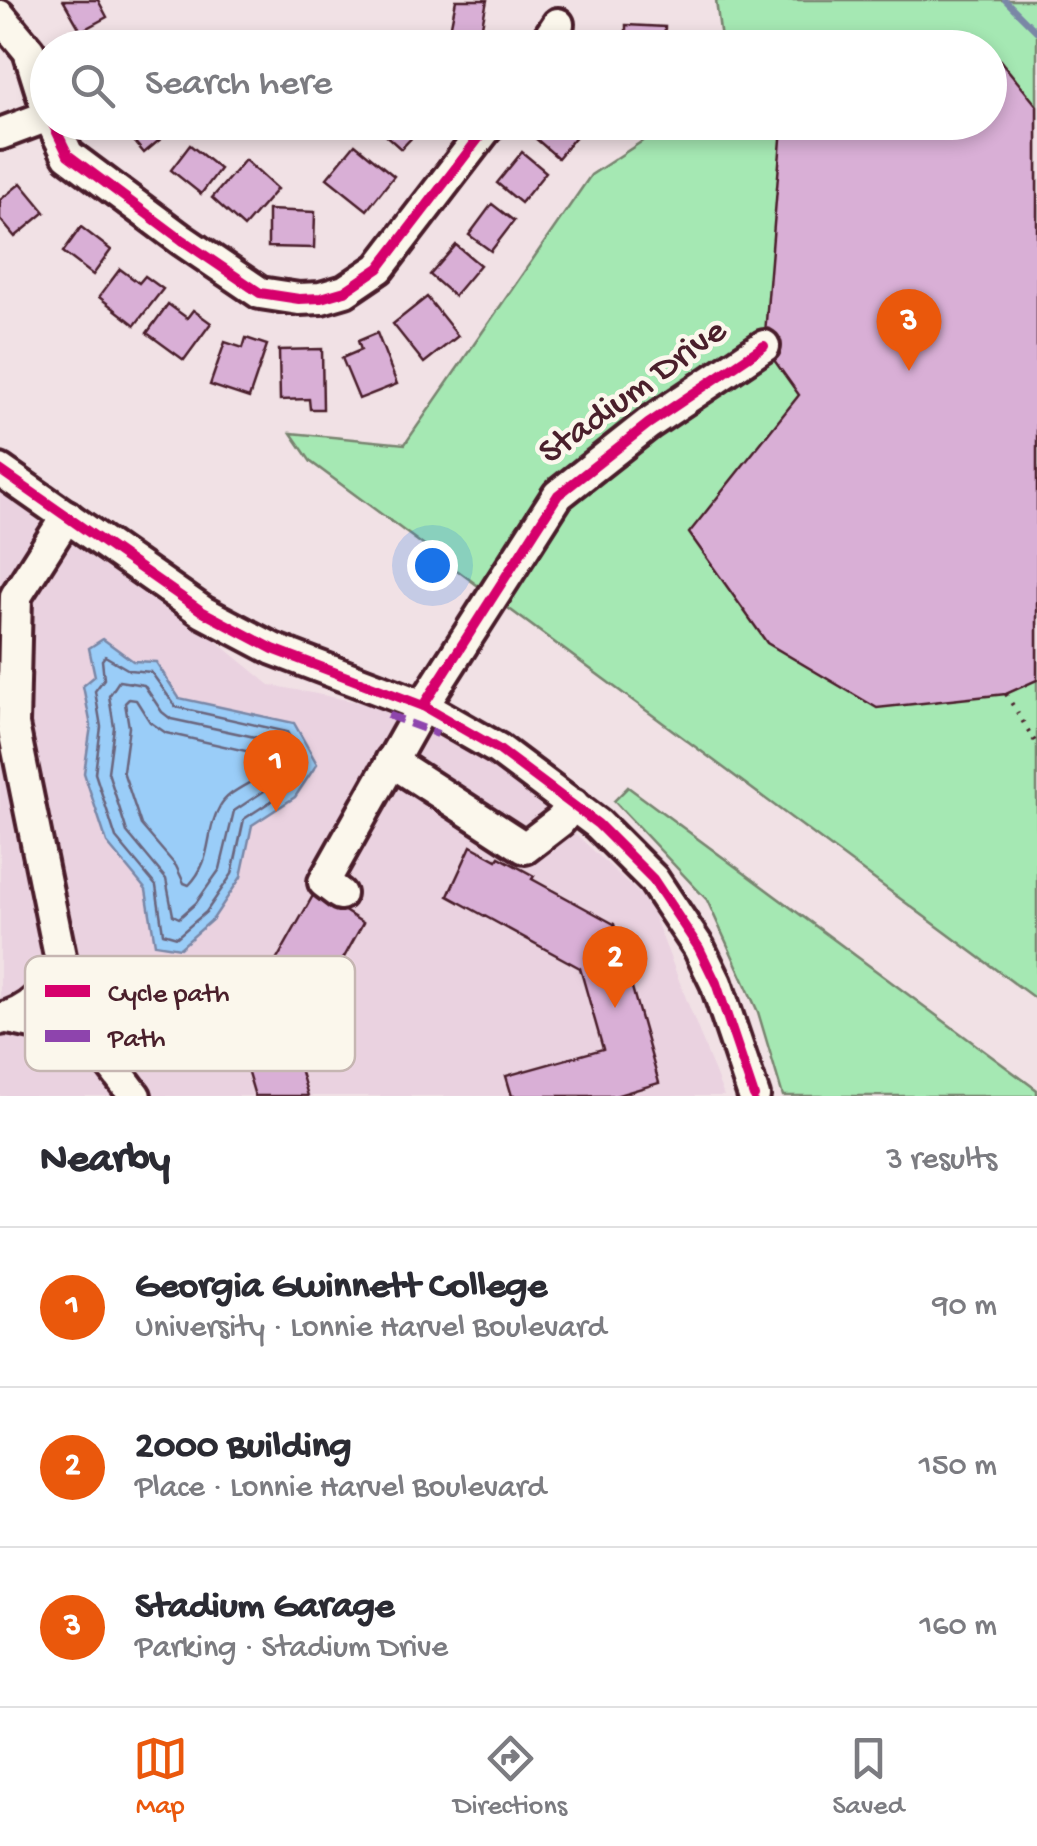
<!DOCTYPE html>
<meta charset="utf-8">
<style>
body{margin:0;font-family:"Gochi Hand",sans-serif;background:#f2f2f3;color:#2b2b33}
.you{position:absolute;left:432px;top:565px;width:35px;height:35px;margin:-25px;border:8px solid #fff;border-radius:50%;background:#1a73e8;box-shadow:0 0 0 15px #1a73e833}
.badge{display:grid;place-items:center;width:65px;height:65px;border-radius:50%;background:#ea580c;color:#fff;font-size:32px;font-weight:700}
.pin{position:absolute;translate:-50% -82px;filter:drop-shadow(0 2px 5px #0008)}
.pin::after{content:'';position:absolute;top:52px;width:35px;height:30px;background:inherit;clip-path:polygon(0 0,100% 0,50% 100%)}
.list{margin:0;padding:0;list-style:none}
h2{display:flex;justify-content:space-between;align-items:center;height:130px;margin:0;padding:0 40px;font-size:42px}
h2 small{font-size:32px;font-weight:400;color:#7c7c81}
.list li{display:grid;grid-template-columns:65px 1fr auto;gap:30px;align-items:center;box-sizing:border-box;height:160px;padding:0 40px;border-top:2px solid #e1e1e2}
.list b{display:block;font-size:38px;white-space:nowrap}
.list p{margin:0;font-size:32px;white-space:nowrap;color:#7c7c81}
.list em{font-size:32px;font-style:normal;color:#7c7c81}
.icon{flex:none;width:55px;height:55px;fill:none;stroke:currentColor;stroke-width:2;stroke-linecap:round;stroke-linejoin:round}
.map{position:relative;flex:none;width:1037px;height:1096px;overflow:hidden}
.search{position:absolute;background:#fff;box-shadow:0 5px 15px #0003;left:30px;right:30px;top:30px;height:110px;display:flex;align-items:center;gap:25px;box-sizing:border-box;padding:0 35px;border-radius:55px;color:#7c7c81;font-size:38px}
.sheet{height:610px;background:#fff}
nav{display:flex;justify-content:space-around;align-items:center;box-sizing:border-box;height:140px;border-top:2px solid #e1e1e2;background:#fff;font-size:28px;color:#7c7c81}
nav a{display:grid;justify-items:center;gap:5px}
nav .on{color:#ea580c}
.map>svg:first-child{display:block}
</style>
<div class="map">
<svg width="1037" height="1096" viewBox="0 0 1037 1096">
<rect width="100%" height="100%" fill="#f1e1e5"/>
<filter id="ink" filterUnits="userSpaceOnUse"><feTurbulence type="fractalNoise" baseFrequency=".01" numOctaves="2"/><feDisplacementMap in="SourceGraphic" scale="20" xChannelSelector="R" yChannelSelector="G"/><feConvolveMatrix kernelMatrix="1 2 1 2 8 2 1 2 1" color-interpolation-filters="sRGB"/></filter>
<g filter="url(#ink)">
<path fill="#ead2e0" d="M0 464 270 685 456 721 649 903 724 1096H0Z"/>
<g fill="#a5e8b3" stroke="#78846f" stroke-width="2.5">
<path d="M716 0H1037V1000L311 462 291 433 405 444 591 175 670 123 990 122V48L722 47Z"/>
<path d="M628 787 1037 1090V1096H783L758 1012 707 900 614 801Z"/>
</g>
<path fill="#9acdf8" stroke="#7a87a6" stroke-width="2.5" d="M103 639 133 661 156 662 179 698 294 723 317 764 295 797 252 825 241 877 213 919 180 948 155 944 146 890 107 843 84 773 91 726 83 686 95 676 89 648Z"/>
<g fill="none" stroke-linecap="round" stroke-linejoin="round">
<g stroke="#6a657d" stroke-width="2.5">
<path d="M105 656 129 670 151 672 176 707 287 732 305 762 288 790 244 819 232 874 206 912 177 937 163 933 156 886 116 838 95 773 101 727 95 691 104 679 102 660Z"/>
<path d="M119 681 144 685 162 712 171 719 278 742 290 762 279 781 234 811 220 869 196 903 179 918 173 915 166 879 127 832 108 772 114 727 109 696Z"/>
<path d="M129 699 136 700 150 722 166 733 268 756 272 761C265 782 232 785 220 806 204 833 214 859 189 885L184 883 176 866 141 825 123 771 129 727 125 703Z"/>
</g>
<path stroke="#7a87a6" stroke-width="6" d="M1005 0 1037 32"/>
</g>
<g fill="#d9afd6" stroke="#4a1f2b" stroke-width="2.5">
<path d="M63 0H98L107 17 81 31Z"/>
<path d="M456 0H487L480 36 450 30Z"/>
<path d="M626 25 665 27 664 48H626Z"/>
<path d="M995 54 1037 106V680L1006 694 877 708 767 643 689 533 799 395 764 346 782 127 794 122H990V56Z"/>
<path d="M161 122 169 132 144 153 119 123Z"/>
<path d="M433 122 422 134 418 131 401 149 372 123Z"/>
<path d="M546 122H563L577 135 558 158 534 137Z"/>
<path d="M355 144 394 176 367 210 327 178Z"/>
<path d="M190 145 220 169 201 194 171 170Z"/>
<path d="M522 152 546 172 521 203 497 183Z"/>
<path d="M245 160 277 189 244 227 212 198Z"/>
<path d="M21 183 45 212 15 237 0 219V200Z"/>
<path d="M492 204 514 221 491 251 469 235Z"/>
<path d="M268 210 315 212 314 248 268 247Z"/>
<path d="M81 227 111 250 93 275 63 252Z"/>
<path d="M456 245 480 265 454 296 430 275Z"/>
<path d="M120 269 139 283 145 276 163 289 135 325 99 297Z"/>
<path d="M427 297 458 336 424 363 393 324Z"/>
<path d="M168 304 187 318 193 310 211 323 184 360 147 333Z"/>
<path d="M377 333 397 384 359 399 342 358 361 350 358 341Z"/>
<path d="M246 338 267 345 249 398 210 385 225 342 243 348Z"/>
<path d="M322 349 323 409H310L309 399 280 400 279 350Z"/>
<path d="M471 846 497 860 499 857 534 876 532 879 614 924 659 1083 615 1096H512L506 1076 603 1049 580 968 448 896Z"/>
<path d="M315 892 363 923 294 1048 308 1096H255L236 1032Z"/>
</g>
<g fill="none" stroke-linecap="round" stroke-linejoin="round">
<g stroke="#4a1f2b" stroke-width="38">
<g id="minor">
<path d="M0 16 29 51 48 112"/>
<path d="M542 48 558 24"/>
<path d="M52 122 68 155 182 240 260 293 299 299 321 298 345 291 379 268 491 122"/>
<path d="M0 134 48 116"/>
<path d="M0 470 203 612 273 649 423 706 498 749 598 824 653 879 699 948 716 983 754 1096"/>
<path d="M391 761 525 848 560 821 573 804"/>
<path d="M340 894 324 882 423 706 558 495 648 424 764 346"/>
<path d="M6 1018C45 1024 62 1037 85 998L78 980 62 966"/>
<path d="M0 1019C31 1012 46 993 62 966L13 725 16 596 67 516"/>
<path d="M86 1031 135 1096"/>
</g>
</g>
<path stroke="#4a1f2b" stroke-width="4" stroke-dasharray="2.5 8" stroke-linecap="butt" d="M1006 694 1037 745"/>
<use href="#minor" stroke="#fbf7ec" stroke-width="30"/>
<path stroke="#8e44ad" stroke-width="8" stroke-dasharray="15 8" stroke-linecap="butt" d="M388 715 438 734"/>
<g stroke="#fbf7ec" stroke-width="16">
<g id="cycleway">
<path d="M52 122 68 155 182 240 260 293 299 299 321 298 345 291 379 268 491 122"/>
<path d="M0 470 203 612 273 649 423 706 498 749 598 824 653 879 699 948 716 983 754 1096"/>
<path d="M423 706 558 495 648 424 764 346"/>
</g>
</g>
<use href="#cycleway" stroke="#d6006c" stroke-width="10"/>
</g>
</g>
<g text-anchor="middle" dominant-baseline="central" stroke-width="9" stroke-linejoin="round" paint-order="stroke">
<g font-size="38" fill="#4a1f2b" stroke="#fbf7ec">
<text transform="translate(634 393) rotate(-36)">Stadium Drive</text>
</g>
</g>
<rect x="25" y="956" width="330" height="115" rx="15" fill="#fbf7ec" stroke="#c6b6b2" stroke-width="2.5"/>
<rect x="45" y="985" width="45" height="12" fill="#d6006c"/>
<rect x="45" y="1030" width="45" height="12" fill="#8e44ad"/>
<g font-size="28" fill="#4a1f2b">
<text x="108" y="1001">Cycle path</text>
<text x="108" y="1046">Path</text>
</g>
</svg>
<div class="you"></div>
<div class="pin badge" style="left:276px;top:812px">1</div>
<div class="pin badge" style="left:615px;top:1008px">2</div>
<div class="pin badge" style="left:909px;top:371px">3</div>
<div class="search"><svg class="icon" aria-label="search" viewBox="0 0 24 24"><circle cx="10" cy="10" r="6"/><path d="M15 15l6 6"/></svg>Search here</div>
</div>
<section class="sheet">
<h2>Nearby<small>3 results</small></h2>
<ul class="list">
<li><span class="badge">1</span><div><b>Georgia Gwinnett College</b><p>University · Lonnie Harvel Boulevard</p></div><em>90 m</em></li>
<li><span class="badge">2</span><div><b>2000 Building</b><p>Place · Lonnie Harvel Boulevard</p></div><em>150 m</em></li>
<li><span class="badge">3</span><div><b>Stadium Garage</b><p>Parking · Stadium Drive</p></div><em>160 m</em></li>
</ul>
</section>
<nav>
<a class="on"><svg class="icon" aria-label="map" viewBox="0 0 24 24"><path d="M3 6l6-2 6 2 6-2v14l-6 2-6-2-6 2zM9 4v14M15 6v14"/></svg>Map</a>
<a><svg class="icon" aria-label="directions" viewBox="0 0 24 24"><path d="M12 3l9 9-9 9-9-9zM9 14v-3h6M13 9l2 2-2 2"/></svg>Directions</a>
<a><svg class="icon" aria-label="saved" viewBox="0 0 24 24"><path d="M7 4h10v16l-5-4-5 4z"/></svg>Saved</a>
</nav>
